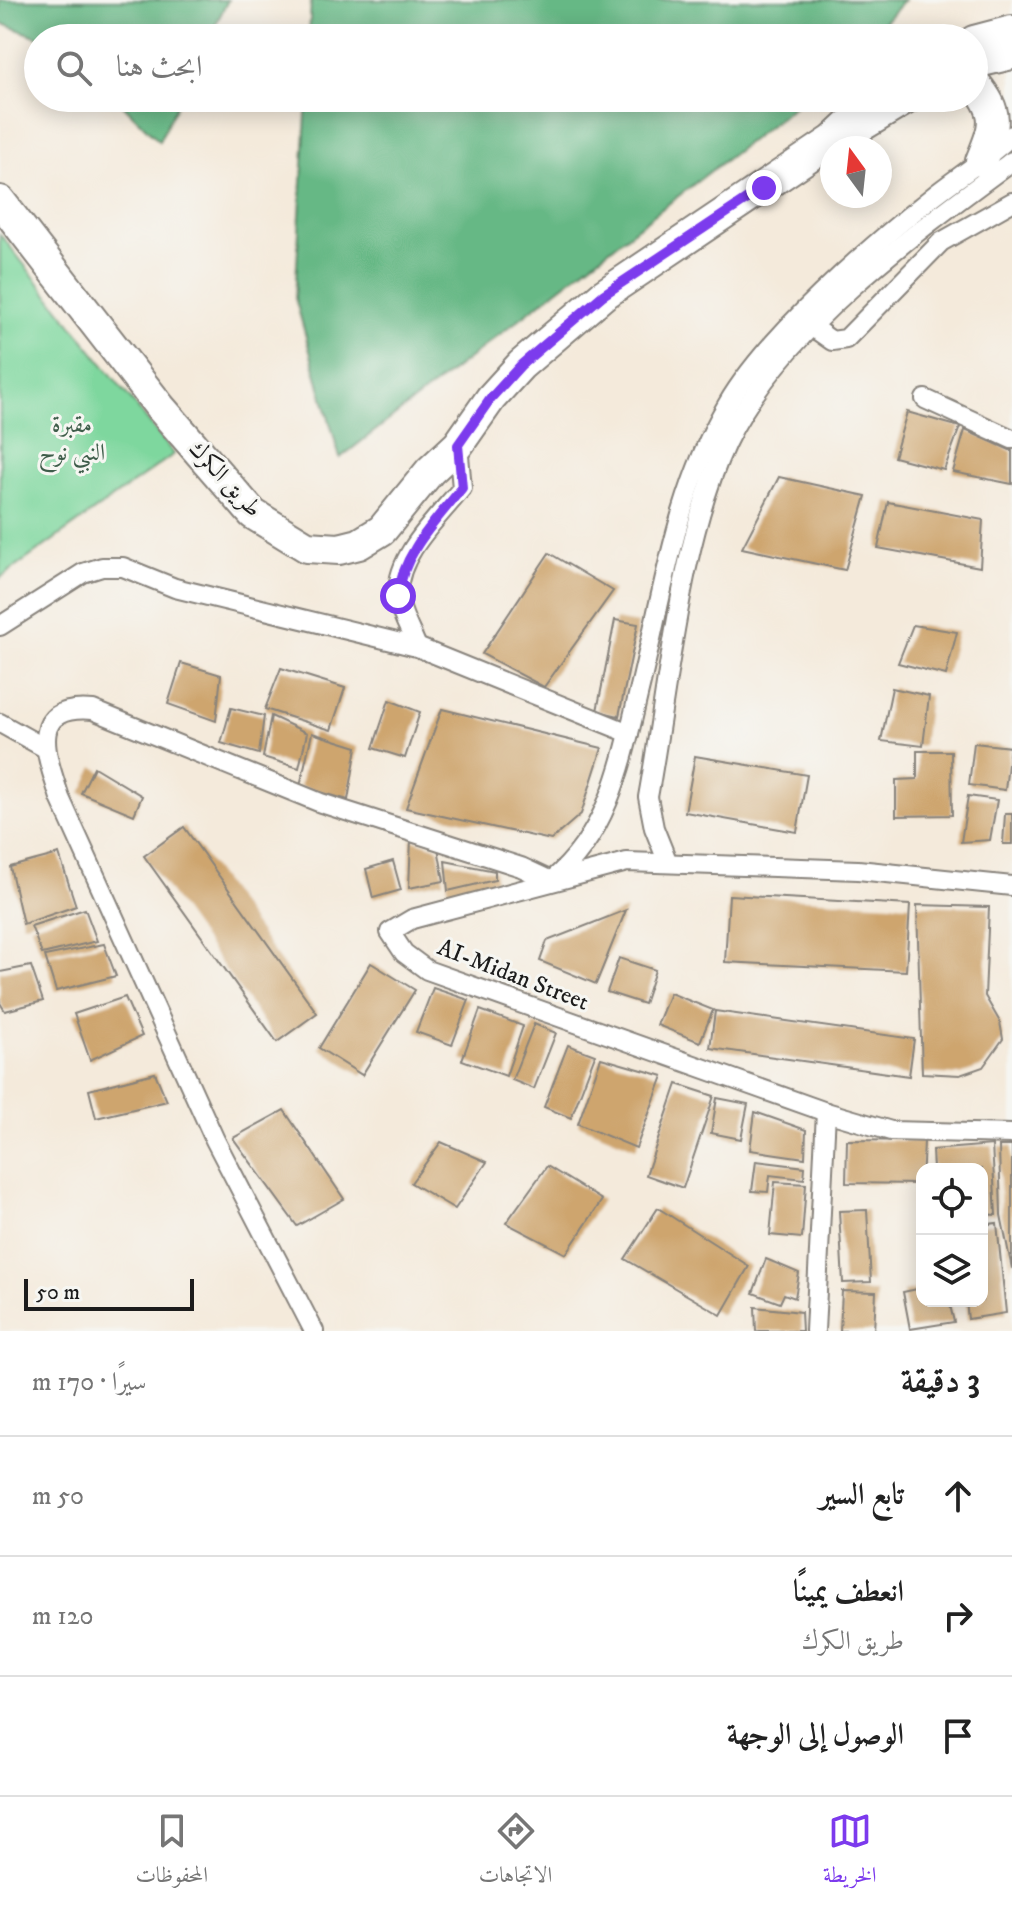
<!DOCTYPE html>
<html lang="ar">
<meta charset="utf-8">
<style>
body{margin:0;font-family:"IM FELL DW Pica",Amiri,serif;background:#f6f6f6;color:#222;direction:rtl}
.controls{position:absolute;right:24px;bottom:24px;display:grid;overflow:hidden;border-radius:16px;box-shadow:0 4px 20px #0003}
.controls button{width:72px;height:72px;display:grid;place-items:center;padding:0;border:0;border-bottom:2px solid #e0e0e0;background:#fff;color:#222;font:40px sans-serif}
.compass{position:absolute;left:820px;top:136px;width:72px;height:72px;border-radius:50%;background:#fff;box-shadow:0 4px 20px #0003;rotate:345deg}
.scale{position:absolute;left:24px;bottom:20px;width:170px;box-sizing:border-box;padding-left:8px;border:4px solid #1c1c1c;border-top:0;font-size:22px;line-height:28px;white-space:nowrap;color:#1c1c1c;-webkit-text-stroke:6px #f6f6f2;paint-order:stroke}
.stop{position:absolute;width:24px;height:24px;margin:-18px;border:6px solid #7c3aed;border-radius:50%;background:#fff}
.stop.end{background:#7c3aed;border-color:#fff;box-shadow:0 2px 8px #0008}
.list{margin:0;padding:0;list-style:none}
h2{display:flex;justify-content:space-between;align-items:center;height:104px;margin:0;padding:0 32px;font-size:34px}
h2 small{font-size:26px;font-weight:400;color:#767676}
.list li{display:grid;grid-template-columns:52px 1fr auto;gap:24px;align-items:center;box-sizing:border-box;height:120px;padding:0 32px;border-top:2px solid #e0e0e0}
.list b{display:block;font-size:30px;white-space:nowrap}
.list p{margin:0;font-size:26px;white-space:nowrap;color:#767676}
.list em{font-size:26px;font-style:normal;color:#767676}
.icon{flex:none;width:44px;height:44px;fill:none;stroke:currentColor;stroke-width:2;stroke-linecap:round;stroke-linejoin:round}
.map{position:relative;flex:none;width:1012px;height:1331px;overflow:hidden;direction:ltr}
.search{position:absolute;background:#fff;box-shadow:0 4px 20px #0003;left:24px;right:24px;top:24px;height:88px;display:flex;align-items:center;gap:20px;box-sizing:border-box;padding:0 28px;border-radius:44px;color:#767676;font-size:30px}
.sheet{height:464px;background:#fff}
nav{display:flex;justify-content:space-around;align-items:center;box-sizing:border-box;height:112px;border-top:2px solid #e0e0e0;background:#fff;font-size:22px;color:#767676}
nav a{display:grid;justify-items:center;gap:4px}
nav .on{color:#7c3aed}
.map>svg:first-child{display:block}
</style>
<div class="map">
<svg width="1012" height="1331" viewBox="0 0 1012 1331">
<rect width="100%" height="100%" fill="#f6f6f2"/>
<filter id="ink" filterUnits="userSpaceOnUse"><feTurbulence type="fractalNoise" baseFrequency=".0125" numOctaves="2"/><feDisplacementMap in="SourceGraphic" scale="16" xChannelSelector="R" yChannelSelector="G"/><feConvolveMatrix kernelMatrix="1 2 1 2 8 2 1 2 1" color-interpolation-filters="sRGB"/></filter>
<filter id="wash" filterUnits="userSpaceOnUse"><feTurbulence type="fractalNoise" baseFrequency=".006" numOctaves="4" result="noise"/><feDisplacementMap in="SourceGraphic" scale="32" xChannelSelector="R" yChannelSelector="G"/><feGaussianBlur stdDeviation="1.8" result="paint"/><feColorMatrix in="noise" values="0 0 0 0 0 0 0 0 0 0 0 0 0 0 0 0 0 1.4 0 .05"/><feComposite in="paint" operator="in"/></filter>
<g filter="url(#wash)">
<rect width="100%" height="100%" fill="#f4eadb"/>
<path fill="#7ed79e" stroke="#4d7a5d" stroke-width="2" d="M0 234 174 454 0 578Z"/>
<g fill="#66b885" stroke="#416a50" stroke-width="2">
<path d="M0 0H228L209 38H41L0 23Z"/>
<path d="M311 0H904L870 38H309Z"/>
<path d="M116 98H180L159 141Z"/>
<path d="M307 98H805L340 458 295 298Z"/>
</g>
<g id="blocks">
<g fill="#cea56e">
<path d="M907 412 960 427 944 470 894 457Z"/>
<path d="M965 430 1012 451V484L953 472Z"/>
<path d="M779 477 866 496 845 570 742 548Z"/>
<path d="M888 502 983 520 980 567 878 548Z"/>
<path d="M549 553 613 591 544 687 482 654Z"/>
<path d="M615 620 638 624 619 716 597 711Z"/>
<path d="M913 625 957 632 946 675 898 663Z"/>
<path d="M181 663 221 675 216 721 168 704Z"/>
<path d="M281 668 345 688 331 730 265 709Z"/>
<path d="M892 688 929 696 923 746 881 741Z"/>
<path d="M389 700 420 712 405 758 373 748Z"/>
<path d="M231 708 264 716 259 754 221 743Z"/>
<path d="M442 709 602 748 581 814 551 840 406 808Z"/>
<path d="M271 716 307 733 299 768 263 757Z"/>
<path d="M312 733 357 747 348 800 300 786Z"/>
<path d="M974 743 1010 747 1005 790 969 785Z"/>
<path d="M917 751H951L952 815 896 816V780L917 779Z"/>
<path d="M695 756 807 775 797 832 685 812Z"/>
<path d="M94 767 142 796 134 815 81 793Z"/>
<path d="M968 796 997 800 990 840 961 842Z"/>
<path d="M1005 814H1012V844H1003Z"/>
<path d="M184 827 317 1013 277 1042 144 856Z"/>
<path d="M411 839 438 848 444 881 409 888Z"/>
<path d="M59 854 76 906 23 924 10 867Z"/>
<path d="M393 861 401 890 373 898 366 869Z"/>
<path d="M445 861 495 871V880L448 891Z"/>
<path d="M729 895 910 905 906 971 725 962Z"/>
<path d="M917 905 989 907 985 996 1000 1022 1003 1039 983 1067 960 1075 922 1073Z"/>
<path d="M85 909 97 941 42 954 31 926Z"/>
<path d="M626 910 596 984 540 961 547 941Z"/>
<path d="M104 944 116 976 56 991 45 956Z"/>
<path d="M619 958 655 970 644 1004 607 992Z"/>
<path d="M371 963 415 990 362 1075 319 1048Z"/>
<path d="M31 966 43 1001 5 1011 0 1003V972Z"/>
<path d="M433 988 469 1000 452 1045 416 1032Z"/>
<path d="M670 993 713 1010 700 1042 657 1025Z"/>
<path d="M125 997 142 1036 90 1060 74 1014Z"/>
<path d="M480 1010 523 1026 506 1076 462 1060Z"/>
<path d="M715 1011 914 1039 909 1076 710 1048Z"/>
<path d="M534 1024 556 1033 534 1089 512 1080Z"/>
<path d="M568 1045 595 1055 571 1118 544 1107Z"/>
<path d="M601 1058 663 1076 636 1148 578 1124Z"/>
<path d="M155 1073 167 1101 96 1118 89 1090Z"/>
<path d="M677 1084 714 1096 683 1188 646 1175Z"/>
<path d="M717 1098 748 1104 741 1139 711 1133Z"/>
<path d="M284 1110 344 1199 297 1226 233 1138Z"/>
<path d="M755 1112 806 1130 805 1158 750 1150Z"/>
<path d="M847 1140 924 1141 922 1184 846 1183Z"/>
<path d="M441 1142 487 1162 455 1209 411 1183Z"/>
<path d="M992 1145 996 1215 982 1214V1169H933L932 1150Z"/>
<path d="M999 1146H1012V1269L1001 1215Z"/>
<path d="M756 1161 805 1167 804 1179 770 1175 768 1192 752 1191Z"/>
<path d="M547 1166 602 1200 566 1254 506 1223Z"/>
<path d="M775 1182 806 1184 802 1238 770 1235Z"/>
<path d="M658 1208 749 1266 721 1315 625 1259Z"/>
<path d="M867 1210 871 1282 843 1283 839 1211Z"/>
<path d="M997 1223 1006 1313 968 1319 966 1301H982V1225Z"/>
<path d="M766 1259 799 1273 795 1298 784 1294 780 1303 753 1293Z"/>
<path d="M922 1288V1301H949L954 1322 910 1329 903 1292Z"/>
<path d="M842 1291 876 1292 874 1331H840Z"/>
<path d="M755 1307 801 1312 802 1331H756Z"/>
</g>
</g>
</g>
<g filter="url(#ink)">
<use href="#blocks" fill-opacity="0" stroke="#88837c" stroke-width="2"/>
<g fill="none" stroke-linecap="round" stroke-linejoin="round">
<g stroke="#88837c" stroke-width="22">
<g id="minor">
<path d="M805 322 832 341 846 339 941 242 1012 202"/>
<path d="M925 399 1012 439"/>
<path d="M0 626 83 573 102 567H123L175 588 417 647 629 733"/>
<path d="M417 647C411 631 399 612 398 594 397 554 439 517 462 488L458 445"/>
<path d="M0 723 43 747"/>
<path d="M668 863 654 828 648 797C668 688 680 542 726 443 779 331 914 233 1012 161"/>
<path d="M1012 886 858 870 627 862 412 919 390 932 404 953 427 970 826 1112 891 1131 1012 1134"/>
<path d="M314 1331 215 1140 60 798C48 759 24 704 93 710L321 803 521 867 551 881C610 833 623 758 640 687 663 592 677 490 727 405 767 336 868 248 931 198 957 177 987 159 1012 135"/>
<path d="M815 1331 826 1112"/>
</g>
</g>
<g stroke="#88837c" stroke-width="34">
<g id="primary">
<path d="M974 41 1012 31"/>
<path d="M974 63 1012 54"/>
<path d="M974 82C1000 114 996 124 981 161"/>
<path d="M863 125 908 98"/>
<path d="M0 201 160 407 253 514 307 547 339 549 359 544 382 530 430 471 458 445 491 398 521 365 603 295 833 140 878 98"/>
</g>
</g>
<use href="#minor" stroke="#fff" stroke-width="18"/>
<use href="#primary" stroke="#fff" stroke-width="30"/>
</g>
</g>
<g fill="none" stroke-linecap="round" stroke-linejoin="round" filter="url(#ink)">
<path stroke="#7c3aed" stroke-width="10" d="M398 596C403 552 435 522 462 488L458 445 491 398 521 365 603 295 764 188"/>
</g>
<g text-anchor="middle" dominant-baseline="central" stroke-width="6" stroke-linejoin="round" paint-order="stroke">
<g font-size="24" fill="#3e5d4a" stroke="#f6f6f2">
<text x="72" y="425">مقبرة<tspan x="72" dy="28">النبي نوح</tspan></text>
</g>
<g font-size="24" fill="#1c1c1c" stroke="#f6f6f2">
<text transform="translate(225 479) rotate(47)">طريق الكرك</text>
<text transform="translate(513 975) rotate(21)">AI-Midan Street</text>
</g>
</g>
</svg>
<div class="controls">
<button><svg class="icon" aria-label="locate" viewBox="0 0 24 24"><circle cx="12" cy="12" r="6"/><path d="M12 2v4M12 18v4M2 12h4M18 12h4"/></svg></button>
<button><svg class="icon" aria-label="layers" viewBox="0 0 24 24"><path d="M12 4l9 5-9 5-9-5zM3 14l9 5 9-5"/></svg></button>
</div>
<svg class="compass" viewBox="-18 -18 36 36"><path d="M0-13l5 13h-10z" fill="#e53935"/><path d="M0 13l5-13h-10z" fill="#767676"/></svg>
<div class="scale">50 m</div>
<div class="stop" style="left:398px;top:596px"></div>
<div class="stop end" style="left:764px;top:188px"></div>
<div class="search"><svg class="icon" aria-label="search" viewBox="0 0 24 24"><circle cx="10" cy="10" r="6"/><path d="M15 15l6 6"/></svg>ابحث هنا</div>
</div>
<section class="sheet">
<h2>3 دقيقة<small>سيرًا · 170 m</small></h2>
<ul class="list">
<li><svg class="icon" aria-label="ahead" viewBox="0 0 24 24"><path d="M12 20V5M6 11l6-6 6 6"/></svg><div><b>تابع السير</b></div><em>50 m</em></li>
<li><svg class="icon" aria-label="right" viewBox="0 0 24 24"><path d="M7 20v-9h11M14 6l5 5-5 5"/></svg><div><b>انعطف يمينًا</b><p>طريق الكرك</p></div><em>120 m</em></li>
<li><svg class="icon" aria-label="arrive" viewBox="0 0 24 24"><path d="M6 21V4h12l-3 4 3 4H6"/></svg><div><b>الوصول إلى الوجهة</b></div></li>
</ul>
</section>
<nav>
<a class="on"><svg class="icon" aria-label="map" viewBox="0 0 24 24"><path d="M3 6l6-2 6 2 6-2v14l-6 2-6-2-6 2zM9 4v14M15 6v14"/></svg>الخريطة</a>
<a><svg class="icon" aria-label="directions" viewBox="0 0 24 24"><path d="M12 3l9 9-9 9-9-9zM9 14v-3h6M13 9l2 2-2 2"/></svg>الاتجاهات</a>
<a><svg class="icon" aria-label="saved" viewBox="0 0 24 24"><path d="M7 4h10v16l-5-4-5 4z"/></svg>المحفوظات</a>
</nav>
